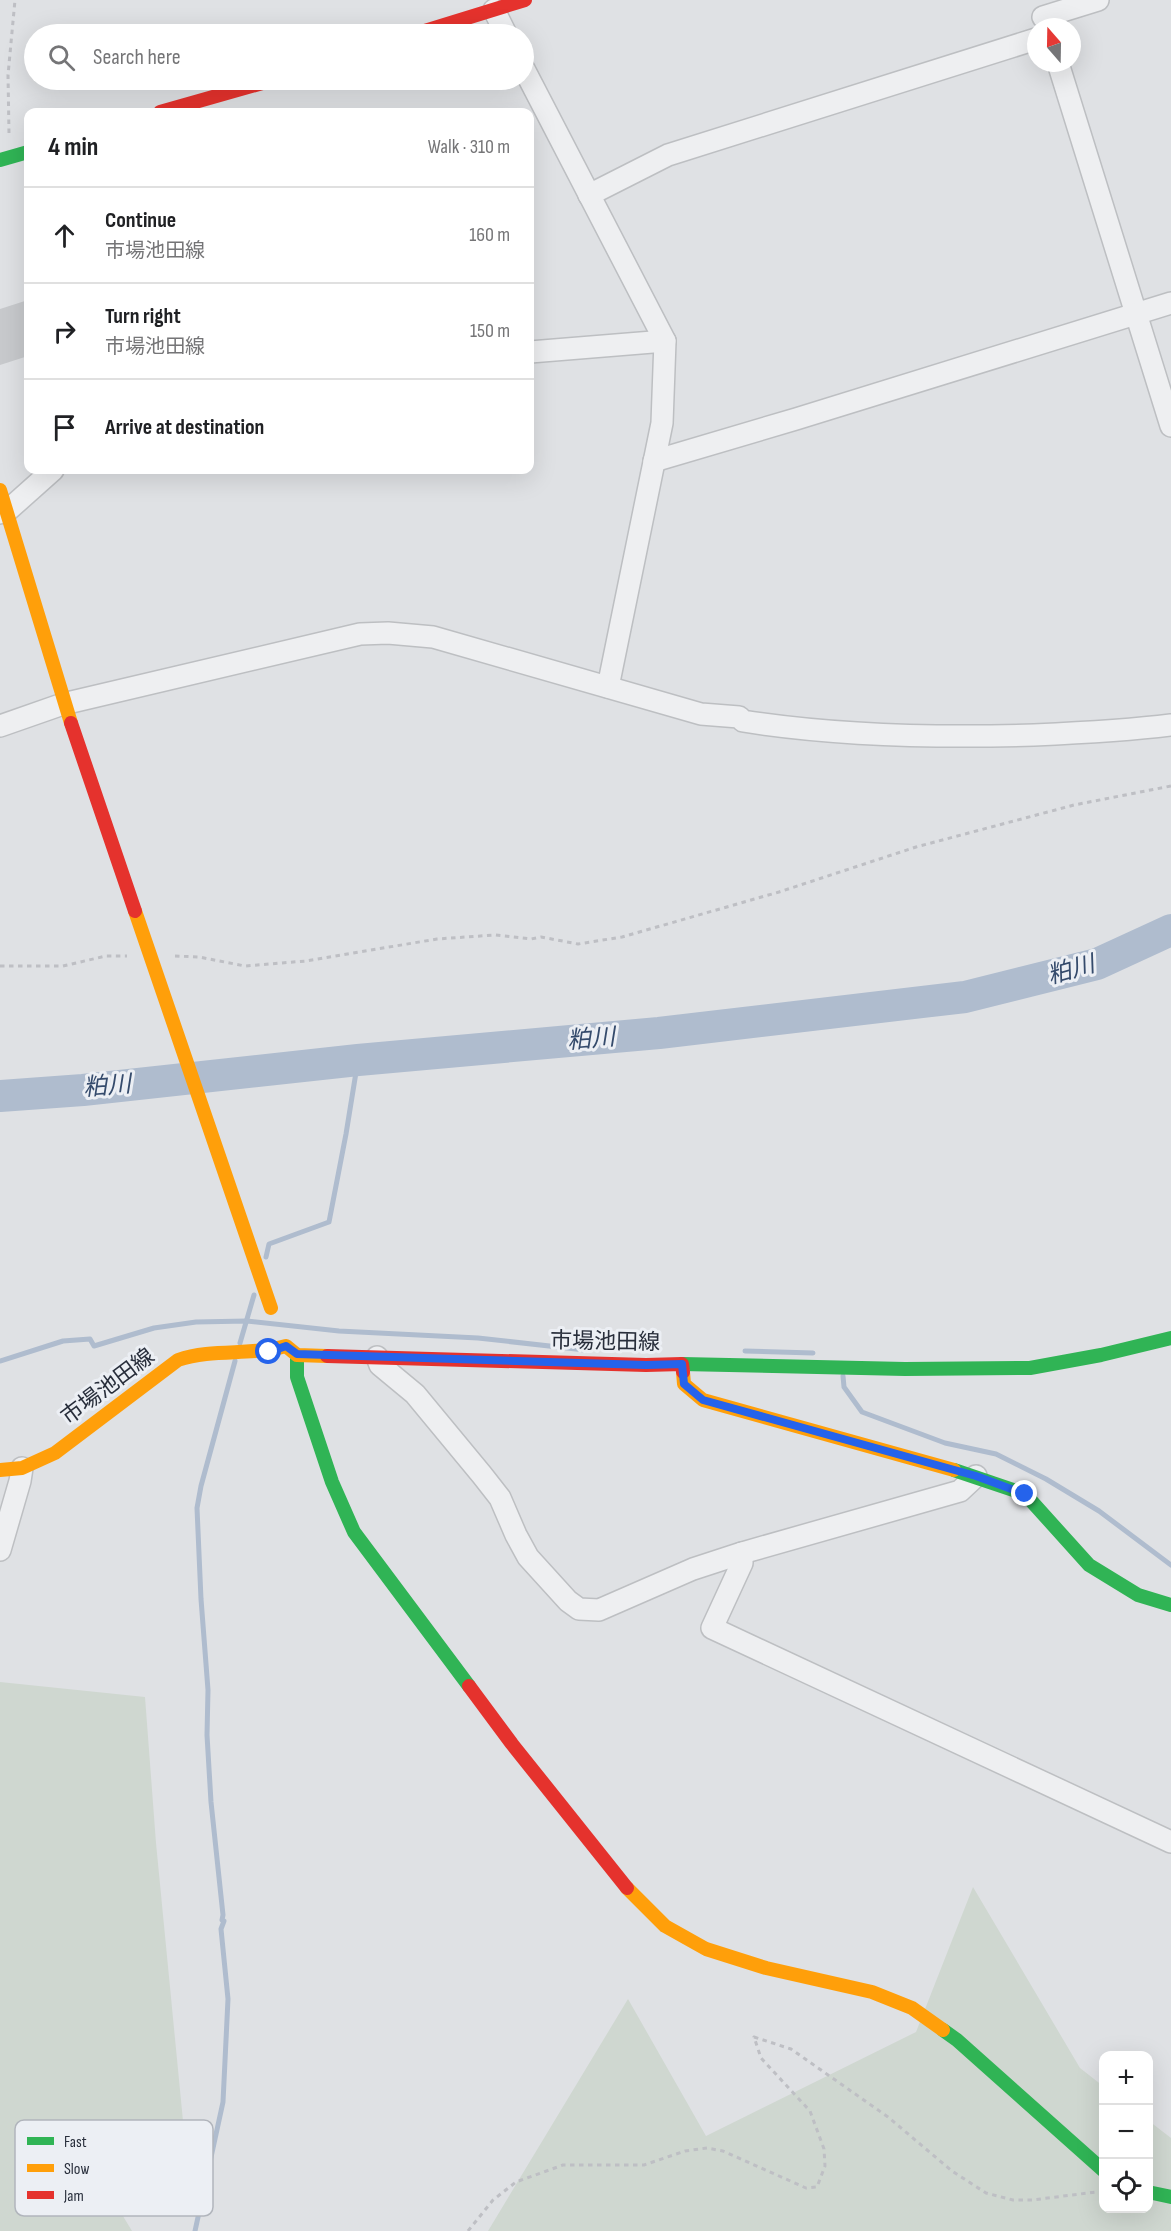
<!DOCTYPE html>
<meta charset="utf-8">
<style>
body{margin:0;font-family:"Sofia Sans Condensed","Noto Sans JP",sans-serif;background:#f2f2f2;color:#202124}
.controls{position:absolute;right:18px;bottom:18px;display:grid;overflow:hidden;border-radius:12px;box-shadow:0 6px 24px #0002}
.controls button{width:54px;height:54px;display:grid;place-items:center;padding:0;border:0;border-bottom:2px solid #e0e0e0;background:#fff;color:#202124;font:30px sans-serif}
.compass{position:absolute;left:1027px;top:18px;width:54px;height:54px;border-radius:50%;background:#fff;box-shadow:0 6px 24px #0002;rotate:340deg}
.stop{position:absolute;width:18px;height:18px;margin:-14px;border:4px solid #2563eb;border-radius:50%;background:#fff}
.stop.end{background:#2563eb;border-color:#fff;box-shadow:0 2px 6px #0008}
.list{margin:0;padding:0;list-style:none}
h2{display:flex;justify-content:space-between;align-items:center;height:78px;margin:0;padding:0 24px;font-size:26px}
h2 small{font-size:20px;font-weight:400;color:#757577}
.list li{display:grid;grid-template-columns:39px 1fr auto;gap:18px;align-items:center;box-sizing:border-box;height:96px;padding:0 24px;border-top:2px solid #e0e0e0}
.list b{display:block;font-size:22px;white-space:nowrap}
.list p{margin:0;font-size:20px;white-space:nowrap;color:#757577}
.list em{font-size:20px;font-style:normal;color:#757577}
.icon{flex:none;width:33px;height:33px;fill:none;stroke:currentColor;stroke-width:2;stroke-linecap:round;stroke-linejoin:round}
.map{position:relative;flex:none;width:1171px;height:2231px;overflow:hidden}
.search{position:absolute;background:#fff;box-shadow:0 6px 24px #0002;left:24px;top:24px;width:510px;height:66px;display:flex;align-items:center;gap:15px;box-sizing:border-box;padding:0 21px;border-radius:33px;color:#757577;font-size:22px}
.panel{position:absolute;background:#fff;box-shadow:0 6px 24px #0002;left:24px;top:108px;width:510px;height:366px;border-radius:12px}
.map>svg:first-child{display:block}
</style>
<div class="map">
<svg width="1171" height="2231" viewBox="0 0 1171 2231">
<rect width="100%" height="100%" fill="#dfe1e4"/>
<g fill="#cfd7d0">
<path d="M0 1682 145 1697 156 1843 183 2121 109 2193 132 2231H0Z"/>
<path d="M973 1887 1080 2068 1103 2086 1104 2208H1148L1149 2121 1171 2138V2231H488L628 1999 706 2136 916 2032Z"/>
</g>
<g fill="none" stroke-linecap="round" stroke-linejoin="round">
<g stroke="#afbcce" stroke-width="5">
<path d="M266 1257 269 1244 329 1222 346 1134 358 1060"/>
<path d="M240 1343 254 1295"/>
<path d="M745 1351 813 1353"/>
<path d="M0 1361 63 1341 90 1339 94 1346 154 1328 196 1322 247 1321 339 1331 478 1338 585 1350"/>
<path d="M843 1376 844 1387 862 1412 945 1443 996 1454 1046 1479 1099 1511 1171 1565"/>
<path d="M195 2231 223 2102 228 1999 221 1929 224 1921 222 1920 223 1915 211 1802 207 1735 208 1690 201 1599 197 1508 201 1486 235 1361"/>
</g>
<path stroke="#afbcce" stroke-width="32" d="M0 1096 83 1090 358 1060 659 1033 965 997 1097 964 1171 930"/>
</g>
<path fill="#c7c9cc" d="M28 300V356L0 365V309Z"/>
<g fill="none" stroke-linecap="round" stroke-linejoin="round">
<g stroke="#bdbfc2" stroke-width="24">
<g id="street">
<path d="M494 10 506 34"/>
<path d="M1043 17 1098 0"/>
<path d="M1058 63 1171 426"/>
<path d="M524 69 665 341 662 423 608 687"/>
<path d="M589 195 668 155 1036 39"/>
<path d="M530 352 665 341"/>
<path d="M654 461 796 419 1171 303"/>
<path d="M0 513 7 511 53 470"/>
<path d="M0 726 63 704 360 634 388 633 433 637 701 714 739 717 743 721C839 736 937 738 1034 735 1080 733 1125 731 1171 725"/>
<path d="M377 1357 380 1365 415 1394 482 1475 500 1498 516 1535 528 1557 568 1601 579 1609 599 1610 693 1569 742 1553 960 1491 976 1476"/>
<path d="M0 1550 20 1481 22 1468"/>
<path d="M742 1553V1563L712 1628 1171 1842"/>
</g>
</g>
<g stroke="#bebfc4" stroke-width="3" stroke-dasharray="4.5 4.5" stroke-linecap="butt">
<path d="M9 133 8 75 15 0"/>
<path d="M175 956 199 957 245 966 306 961 437 939 495 935 531 939 541 937 578 944 622 937 779 892 916 847 1074 805 1171 786"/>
<path d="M0 966H63L106 956H127"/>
<path d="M468 2231 493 2200 516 2182 563 2165H644L685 2151 707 2148 723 2151 806 2188 817 2187 825 2166 824 2149 810 2111 761 2058 754 2037 791 2049 888 2117 952 2171 986 2193 1013 2200H1032L1096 2192"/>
</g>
<use href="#street" stroke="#eeeff1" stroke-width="21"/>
<g stroke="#30b455" stroke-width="14">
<path d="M0 160 28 152"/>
<path d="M297 1355V1377L332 1482 354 1532 469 1686"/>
<path d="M682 1364 905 1369 1030 1368 1101 1355 1171 1338"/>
<path d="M954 1470 1025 1494 1089 1565 1138 1595 1171 1605"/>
<path d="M943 2030 957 2040 1104 2171"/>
<path d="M1148 2192 1171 2197"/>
</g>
<g stroke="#ff9f0a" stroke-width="14">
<path d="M0 490 71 723"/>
<path d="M683 1372 684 1384 703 1400 954 1470"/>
<path d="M0 1470 22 1468 55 1453 178 1360C213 1348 251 1356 286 1346L297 1355 327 1356"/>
<path d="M627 1888 665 1926 706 1949 766 1968 872 1992 912 2008 943 2030"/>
</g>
<g stroke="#e5322d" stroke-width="14">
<path d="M415 34 525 0"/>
<path d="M160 112 273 80"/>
<path d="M327 1356 646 1365 682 1364 683 1372"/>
<path d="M469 1686 512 1744 627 1888"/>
</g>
<path stroke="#ff9f0a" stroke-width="14" d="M135 911 271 1308"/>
<path stroke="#e5322d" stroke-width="14" d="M71 723 135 911"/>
</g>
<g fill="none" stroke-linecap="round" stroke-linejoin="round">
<path stroke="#2563eb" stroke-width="8" d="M269 1352 286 1346 297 1354 646 1365 682 1364 684 1384 703 1400 976 1476 1025 1494"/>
</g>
<g text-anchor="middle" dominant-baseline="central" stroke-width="6" stroke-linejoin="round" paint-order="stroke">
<g font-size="22" fill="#282e3b" stroke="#eceff4">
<text transform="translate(605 1342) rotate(1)">市場池田線</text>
<text transform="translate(108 1387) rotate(-37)">市場池田線</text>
</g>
<g font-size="24" font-style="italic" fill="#354b6c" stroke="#eceff4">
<text transform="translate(1071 970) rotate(-16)">粕川</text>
<text transform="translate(591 1039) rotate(-5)">粕川</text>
<text transform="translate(107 1086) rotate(-5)">粕川</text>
</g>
</g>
<rect x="15" y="2120" width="198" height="96" rx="9" fill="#eceff4" stroke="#b1b5bc" stroke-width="1.5"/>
<rect x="27" y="2137" width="27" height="8" fill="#30b455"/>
<rect x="27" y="2164" width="27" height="8" fill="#ff9f0a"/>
<rect x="27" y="2191" width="27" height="8" fill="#e5322d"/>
<g font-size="16" fill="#282e3b">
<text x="64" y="2147">Fast</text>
<text x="64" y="2174">Slow</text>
<text x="64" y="2201">Jam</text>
</g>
</svg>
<div class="controls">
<button>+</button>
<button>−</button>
<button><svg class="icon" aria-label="locate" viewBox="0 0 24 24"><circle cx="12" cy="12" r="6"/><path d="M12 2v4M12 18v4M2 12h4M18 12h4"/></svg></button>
</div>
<svg class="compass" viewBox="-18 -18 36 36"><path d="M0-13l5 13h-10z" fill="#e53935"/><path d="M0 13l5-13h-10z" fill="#757577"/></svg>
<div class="stop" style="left:269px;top:1352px"></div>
<div class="stop end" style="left:1025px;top:1494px"></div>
<div class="search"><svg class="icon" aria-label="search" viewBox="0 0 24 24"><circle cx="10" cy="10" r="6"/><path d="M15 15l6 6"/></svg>Search here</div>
<section class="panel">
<h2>4 min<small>Walk · 310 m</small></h2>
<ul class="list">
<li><svg class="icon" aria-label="ahead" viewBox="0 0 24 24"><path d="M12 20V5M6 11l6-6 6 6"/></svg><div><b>Continue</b><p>市場池田線</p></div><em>160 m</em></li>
<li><svg class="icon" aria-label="right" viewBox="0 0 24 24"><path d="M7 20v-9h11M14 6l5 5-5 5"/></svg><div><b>Turn right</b><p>市場池田線</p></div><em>150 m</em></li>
<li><svg class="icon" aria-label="arrive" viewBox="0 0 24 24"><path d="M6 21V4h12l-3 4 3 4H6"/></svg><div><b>Arrive at destination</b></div></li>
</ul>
</section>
</div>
